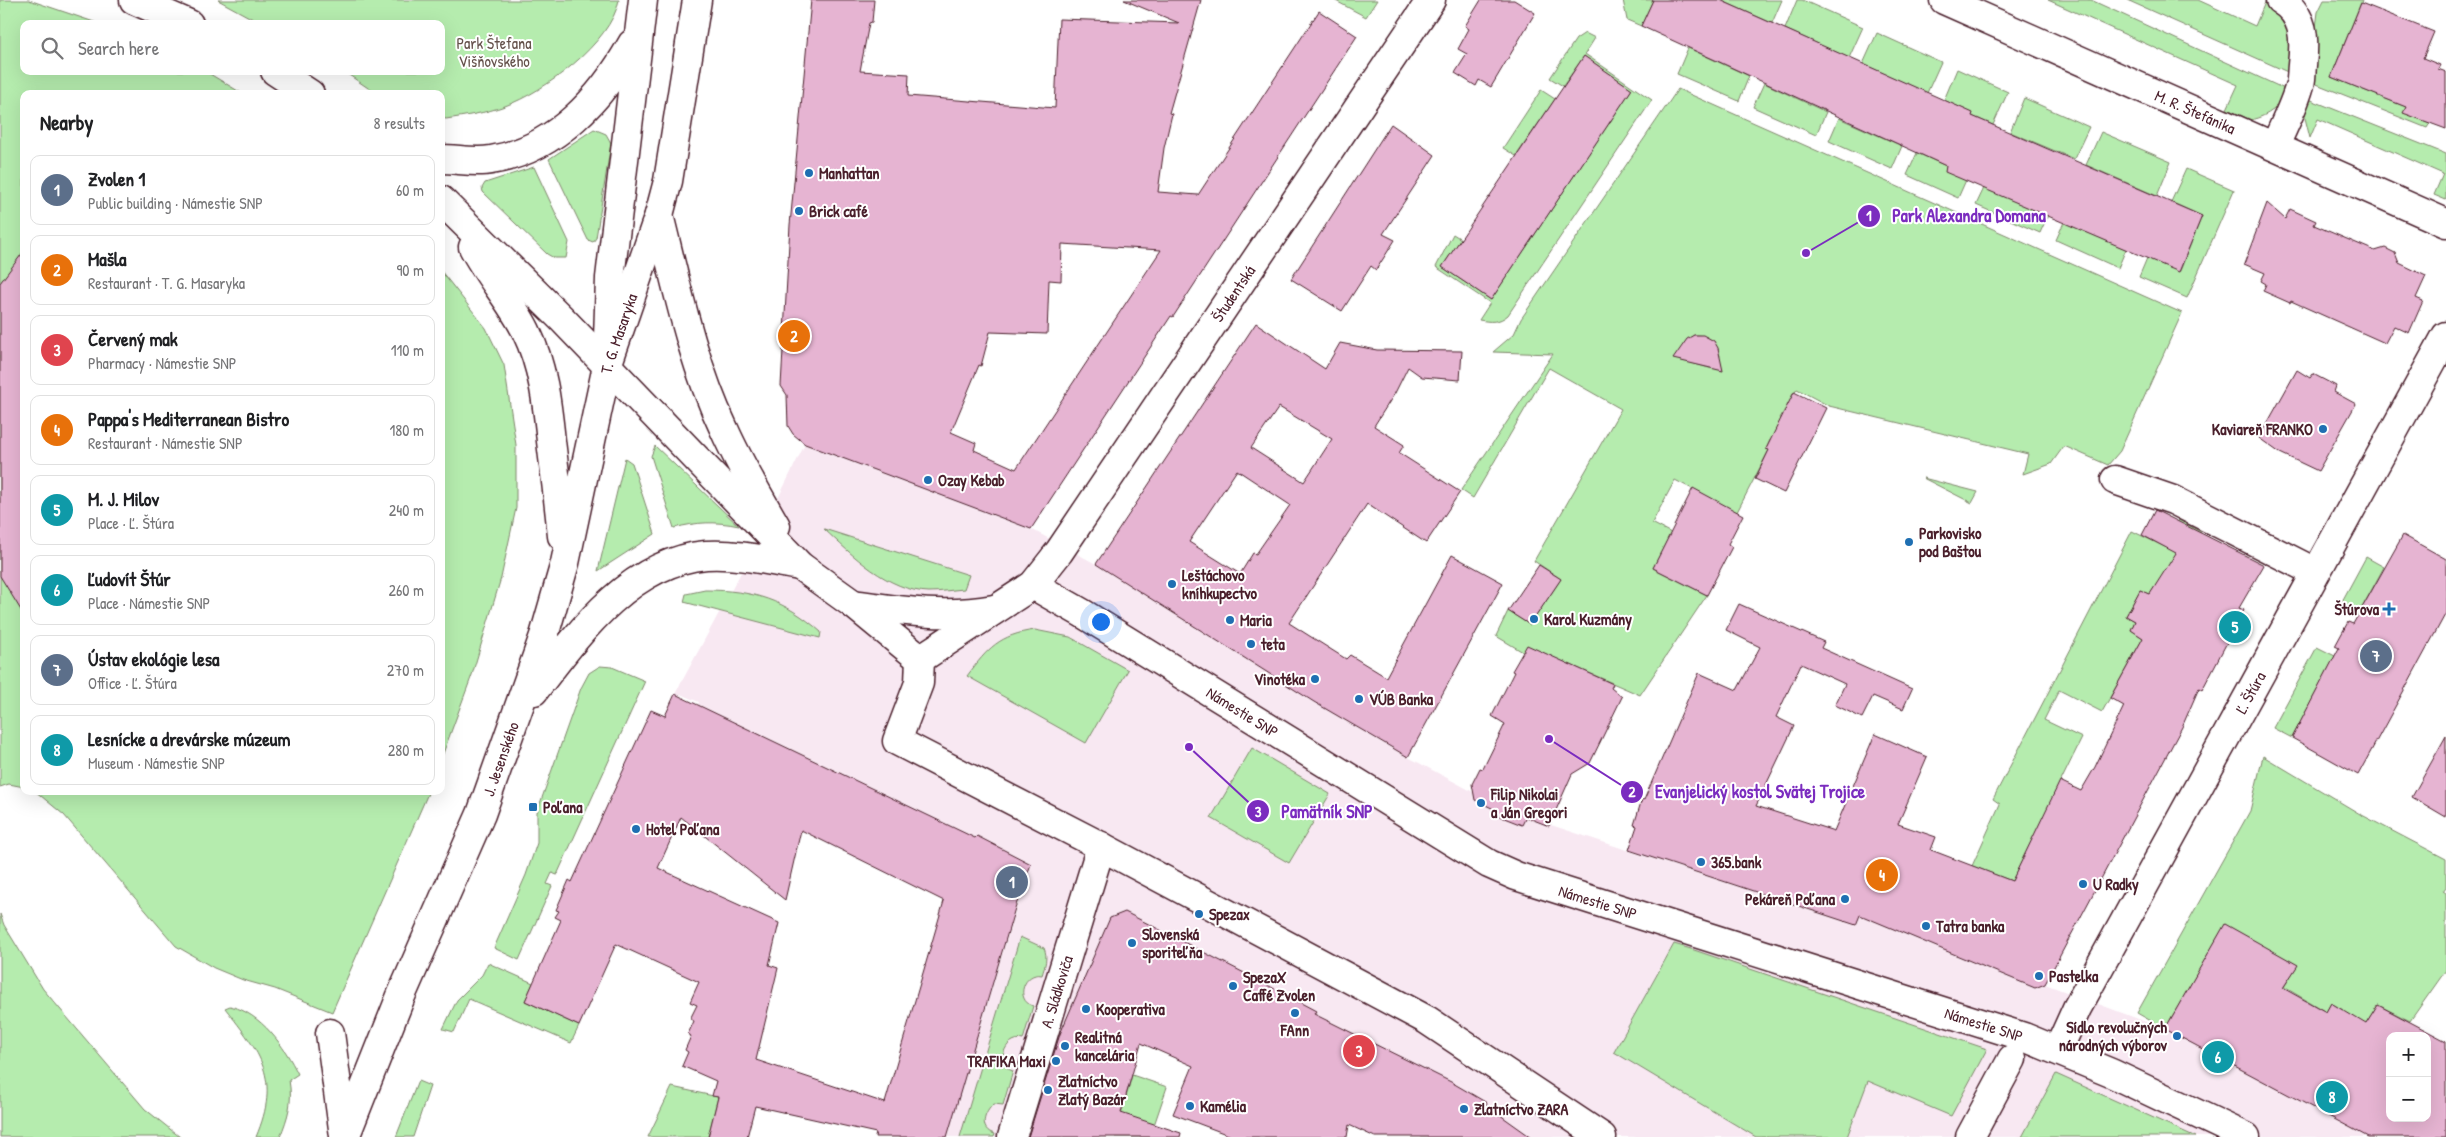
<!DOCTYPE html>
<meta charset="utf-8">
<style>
body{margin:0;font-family:"Patrick Hand",sans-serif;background:#f2f2f2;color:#202124}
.controls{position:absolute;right:15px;bottom:15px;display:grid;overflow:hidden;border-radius:10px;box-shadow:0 5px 20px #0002}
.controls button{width:45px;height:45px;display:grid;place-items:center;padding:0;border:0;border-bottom:1px solid #e0e0e0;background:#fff;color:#202124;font:25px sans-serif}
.you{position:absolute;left:1100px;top:621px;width:18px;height:18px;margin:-12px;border:4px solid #fff;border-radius:50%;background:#1a73e8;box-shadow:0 0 0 8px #1a73e833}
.badge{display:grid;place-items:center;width:32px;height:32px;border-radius:50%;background:#0b8043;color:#fff;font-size:16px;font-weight:700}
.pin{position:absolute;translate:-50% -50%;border:2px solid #fff;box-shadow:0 1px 5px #0006}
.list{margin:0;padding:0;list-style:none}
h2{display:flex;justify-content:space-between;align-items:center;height:65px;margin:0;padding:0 20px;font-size:21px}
h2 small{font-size:16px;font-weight:400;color:#757577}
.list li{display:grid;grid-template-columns:32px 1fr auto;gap:15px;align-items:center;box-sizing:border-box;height:70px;margin:0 10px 10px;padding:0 10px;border:1px solid #e0e0e0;border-radius:10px}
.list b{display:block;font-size:19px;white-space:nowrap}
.list p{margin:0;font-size:16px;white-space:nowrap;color:#757577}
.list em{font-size:16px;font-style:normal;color:#757577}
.icon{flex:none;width:28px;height:28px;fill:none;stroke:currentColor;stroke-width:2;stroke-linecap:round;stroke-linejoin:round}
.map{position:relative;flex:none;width:2446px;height:1137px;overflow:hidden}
.search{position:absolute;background:#fff;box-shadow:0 5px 20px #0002;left:20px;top:20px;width:425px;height:55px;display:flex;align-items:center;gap:12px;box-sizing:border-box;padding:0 18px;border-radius:10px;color:#757577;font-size:19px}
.panel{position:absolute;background:#fff;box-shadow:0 5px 20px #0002;left:20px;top:90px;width:425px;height:705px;border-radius:10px}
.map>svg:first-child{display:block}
</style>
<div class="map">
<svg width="2446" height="1137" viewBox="0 0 2446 1137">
<rect width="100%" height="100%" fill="#fff"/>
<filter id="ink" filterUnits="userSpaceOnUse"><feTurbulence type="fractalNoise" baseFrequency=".02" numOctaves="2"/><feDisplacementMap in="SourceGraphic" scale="10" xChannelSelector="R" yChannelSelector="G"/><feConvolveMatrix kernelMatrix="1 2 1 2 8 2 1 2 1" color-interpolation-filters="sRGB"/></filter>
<g filter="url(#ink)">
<path fill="#f8e8f2" d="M805 444 1031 529 1096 564 1317 703 1408 757 1475 793V800L1486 805 1490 802 1497 805 1494 813 1522 825 1526 818 1532 820 1536 818 1548 826 1551 825 1855 925 1860 914 2035 988 2045 984 2165 1029 2368 1137H1531L1486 1106 1487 1103 1451 1082 1314 1014 1316 1011 1258 980 1126 913 1110 918 1062 1030 1027 1137H947L1016 908 1031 864 977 836 975 838 698 705 699 702 680 694 679 696 675 694 744 567Z"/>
<g fill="#b5ecae" stroke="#80866c" fill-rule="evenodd">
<path d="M0 0H29L100 24H24V71H205L243 94H24V787L9 784 0 787Z"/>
<path d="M218 0H619C611 43 544 92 505 106 485 113 466 116 446 119L441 118V94H377L343 71H441V24H262Z"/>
<path d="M1334 0H1377L1366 17Z"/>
<path d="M1623 0H1653L1641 26 1627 20Z"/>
<path d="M1720 0H1782L1772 23Z"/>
<path d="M1797 0H1802L1863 27 1849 58 1785 29Z"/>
<path d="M2048 0H2091L2289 91C2279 107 2270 115 2251 120L2227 109 2238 85Z"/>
<path d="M2127 0H2198L2255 26 2266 0C2291 29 2293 36 2292 74Z"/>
<path d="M2324 0H2362L2331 77 2406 107 2404 113 2430 123 2427 128 2309 81 2318 12Z"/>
<path d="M1585 33 1595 38 1585 54 1652 100 1508 315C1499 323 1490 322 1479 320L1490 303 1436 267 1453 234 1461 239 1442 267 1491 300 1632 89 1584 56 1563 86 1550 78 1576 39Z"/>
<path d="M1877 33 1941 62 1927 93 1863 64Z"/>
<path d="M1688 48 1749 76 1739 101 1677 74Z"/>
<path d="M1957 69 2008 92 1993 125 1972 116V113L1944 100Z"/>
<path d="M1764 83 1826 112 1816 135 1753 107Z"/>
<path d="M1678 89 2182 313 2120 451 2108 465 2064 446 2051 464 2023 474 2028 454 1829 406 1797 389 1780 418 1784 421 1774 442 1770 440 1766 449 1769 450 1737 512 1675 480 1652 523 1671 533 1653 568 1707 595 1640 695 1536 650 1523 652 1496 636 1508 611 1530 625 1561 579 1534 561 1621 409 1549 368 1473 498 1461 490 1553 354 1493 352 1514 334 1521 319ZM1694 335C1709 335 1717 342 1720 356L1713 369 1681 360C1679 348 1684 341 1694 335Z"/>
<path d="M1541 90 1555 99 1516 156 1503 148Z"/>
<path d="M2024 98 2089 127 2074 159 2010 132Z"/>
<path d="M2306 98 2446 154V200L2434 195 2443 174 2318 119 2310 138 2305 118Z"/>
<path d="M1839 118 1902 146 1892 169 1829 141Z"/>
<path d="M594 129 606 134 611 143 596 238 593 242 588 240 549 159Z"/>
<path d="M2101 132 2171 162 2157 196 2086 165Z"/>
<path d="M1917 153 1946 166 1966 180 1958 198 1907 175Z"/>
<path d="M534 167 569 242 566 258H554L547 254 483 192 482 188 485 183Z"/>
<path d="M2186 169 2234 190 2187 298 2139 277 2147 258 2180 271 2202 216 2171 202Z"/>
<path d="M1984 188 2048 215 2040 233 1976 205Z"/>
<path d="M2064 222 2126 249 2118 268 2056 240Z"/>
<path d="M441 271 486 328 504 365 516 445V508L501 578 472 675 441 759Z"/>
<path d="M655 446 739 526C715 521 697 522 674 528L651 456Z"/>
<path d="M625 458 632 463 655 534 598 571Z"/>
<path d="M1923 478 1978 492 1972 503Z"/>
<path d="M2179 520 2201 532 2168 593 2156 585 2150 594 2140 590 2126 616 2135 621 2131 630 2143 638 2102 712 2059 690 2044 720 2082 738 2012 881 1972 866 2000 804 1993 799 2132 531 2165 547Z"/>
<path d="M824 529 969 575 964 589C952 590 940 592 929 592 888 591 852 555 824 529Z"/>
<path d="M2366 557 2384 567 2358 615 2340 605Z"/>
<path d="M705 590C753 590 785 600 821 632L820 638 684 602 686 594Z"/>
<path d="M1035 630 1070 637 1128 670 1086 743 967 676C988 648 999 635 1035 630Z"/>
<path d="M2317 647 2335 656 2292 738 2273 728Z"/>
<path d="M600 666 612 667 645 681 557 875 552 873 547 884 552 886 519 960 494 948 526 875 537 843V812L581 688 589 673Z"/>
<path d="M1252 748 1330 794 1289 863 1211 818Z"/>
<path d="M2263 756 2360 814 2446 859V887L2443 891 2446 893V970L2410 1021 2378 1005 2356 1040 2343 1010 2331 1003 2326 1012 2284 987 2297 966 2225 925 2165 1029 2137 1013 2250 811Z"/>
<path d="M35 791H429L332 1012 275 989 243 980 214 968 176 946 64 815Z"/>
<path d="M0 914 4 925 43 989 145 1109 180 1137H0Z"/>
<path d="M1020 937 1044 948C1048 957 1045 966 1042 975 1024 971 1014 1000 1033 1006L1023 1040C1005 1035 994 1066 1013 1071L1003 1105 994 1104C984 1112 978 1130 995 1134L994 1137H960Z"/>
<path d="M1674 944 1691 949 1987 1049 1951 1116 1868 1081 1847 1137H1756L1614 1052Z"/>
<path d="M488 963 533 983 525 1001 579 1026 571 1043 469 999 454 1032 443 1029 457 1000 482 975Z"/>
<path d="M230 1006C261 1013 285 1047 298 1074L289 1080C293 1102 288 1117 280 1137H256C281 1078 261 1054 225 1008Z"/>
<path d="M2056 1074 2196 1137H2022Z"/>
<path d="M1132 1075 1167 1087 1150 1137H1115Z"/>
<path d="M418 1081 430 1086 413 1137H396Z"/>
<path d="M672 1087 718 1097 708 1137H648Z"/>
</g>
<g fill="#e6b4d2" stroke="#4a1f2b" fill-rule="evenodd">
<path d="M811 0H874L872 22 869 23 860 71 909 74 908 96 1055 108 1059 19 1179 23 1124 0H1201L1169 113 1172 114 1164 148 1158 192 1198 195 1319 11 1357 36 1173 317 1171 316 1031 529 805 444 793 434 788 426 787 395 781 386 790 225ZM1062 244 1161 250 1016 469 974 450 976 443 951 432 979 365 981 366 990 332 1047 334 1049 280 1061 281Z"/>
<path d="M1481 0H1514L1535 13 1491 87 1479 80 1476 86 1455 73 1467 54 1458 49 1469 29 1465 26Z"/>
<path d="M1653 0H1720L1944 100 1973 113 1972 116 2202 216 2179 272 1945 172 1946 166 1641 26Z"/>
<path d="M2361 3 2434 32 2423 58 2440 65 2438 69 2446 72V129L2403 113 2406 107 2331 77Z"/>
<path d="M1584 56 1632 89 1491 300 1442 267Z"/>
<path d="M1391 124 1435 155 1383 234 1395 240 1376 270 1371 266 1342 311 1291 279Z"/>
<path d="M2267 203 2285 219 2290 209 2316 221 2314 225 2375 251 2385 248 2395 253 2399 263 2426 276 2416 298 2423 301 2409 333 2394 326 2385 343 2291 301 2290 303 2263 291 2266 284 2261 281 2265 273 2244 264Z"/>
<path d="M24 251V615L0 576V283Z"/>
<path d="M1256 323 1325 369 1340 343 1377 350 1462 351 1460 380 1422 377 1408 367 1395 393 1374 426 1404 445 1399 453 1460 492 1426 543 1367 504 1289 623 1346 659 1350 655 1386 677 1452 555 1503 583 1408 757 1314 702 1096 564ZM1279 407 1332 439 1304 482 1251 448ZM1237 470 1290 505 1256 554 1253 553 1240 574 1189 542Z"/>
<path d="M1694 335H1703L1714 341 1718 348 1723 371 1673 359 1687 339Z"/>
<path d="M2297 370 2310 378 2313 374 2336 386 2334 392 2356 404 2318 471 2280 453 2259 438Z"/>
<path d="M1794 392 1826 408 1784 493 1755 479 1769 450 1766 449Z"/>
<path d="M1693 488 1743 515 1728 544 1732 547 1707 595 1653 568Z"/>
<path d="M2155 510 2264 565 2239 608 2244 610 2202 690 2199 688 2182 727 2045 984 2035 988 1860 915 1856 925 1629 850 1637 826 1634 825 1642 799 1644 800 1699 673 1737 690 1760 647 1726 630 1739 604 1824 642 1821 648 1912 689 1903 709 1873 696 1862 718 1835 705 1845 684 1801 664 1776 717 1794 726 1756 806 1834 831 1875 734 1927 757 1898 824 1936 837 1931 850 2012 881 2060 781 2081 791 2095 767 2124 706 2110 698 2143 638 2131 630 2135 621 2126 616 2140 590 2150 594 2176 553 2142 535Z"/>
<path d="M2403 535 2446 559V613L2358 775 2292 738 2339 648 2335 646 2348 622 2353 624Z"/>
<path d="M1539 565 1561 579 1530 625 1508 611Z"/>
<path d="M1527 645 1613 684 1611 688 1622 697 1590 763 1572 774 1549 826 1526 817 1522 825 1494 814 1496 810 1475 800 1472 784 1480 768 1483 769 1505 724 1492 716 1514 672 1512 671Z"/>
<path d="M675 694 975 838 977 836 1031 864 1015 908 947 1137H875L876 1133 755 1106 747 1137H708L718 1097 712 1096 716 1081 682 1066 688 1052 685 1050 691 1036 688 1034 694 1021 690 1019 697 1005 690 1002 699 982 616 944 579 1026 525 1001 561 920 555 917 559 911 556 910 569 880 572 882 651 710 665 716ZM681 817 785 900 801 830 944 901 885 1103 756 1060 778 968 769 965 779 923 658 868Z"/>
<path d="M2446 736V817L2412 797Z"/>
<path d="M1125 912 1256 979 1316 1011 1314 1014 1451 1082 1487 1103 1486 1105 1531 1137H1375L1349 1125 1347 1137H1234L1173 1114 1193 1066 1141 1043 1121 1113 1181 1133 1180 1137H1028L1060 1034 1110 918Z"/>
<path d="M2225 924 2298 965 2283 988 2326 1012 2331 1003 2366 1024 2378 1005 2446 1041V1137H2368L2165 1029ZM2390 1036H2427V1118H2390Z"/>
</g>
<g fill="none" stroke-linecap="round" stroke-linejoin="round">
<g stroke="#4a1f2b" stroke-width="31">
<g id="minor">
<path d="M134 0 189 24"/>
<path id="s1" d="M1944 0 2446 223"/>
<path d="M275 71 310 94"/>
<path d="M2275 146C2283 127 2293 108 2299 88 2302 81 2301 73 2302 65 2305 39 2305 15 2280 0"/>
<path d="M441 159C457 159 476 163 491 160 555 150 602 98 632 44"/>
<path d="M441 200 562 319 800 566 853 604 920 659"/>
<path d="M659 215C677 287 692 362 724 429 739 463 758 495 776 526"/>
<path d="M473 247C488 276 511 301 526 331 543 366 547 403 551 441 555 473 559 505 562 536"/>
<path d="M608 339 610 278 643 0"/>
<path d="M2115 480 2173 500 2315 572"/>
<path id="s2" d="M1033 585 1082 613 1489 864 1516 876 2024 1037 2111 1073 2246 1137"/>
<path d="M853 604C902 611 944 618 994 609"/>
<path d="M920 659 919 683 897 741 1091 841 1427 1020 1602 1137"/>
<path id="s3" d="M920 659 1033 585 1059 552 1431 0"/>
<path d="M534 691C577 635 629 562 706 555 737 553 770 561 800 566"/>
<path d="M330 1033 344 1136"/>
<path id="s4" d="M2058 1050 2077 1008 2446 336"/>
<path id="s5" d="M345 1137 401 996 481 814 544 636 565 563 607 366 659 215 668 181 697 0"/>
<path id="s6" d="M1012 1137 1101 846"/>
<path d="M1970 1137 2012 1059"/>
</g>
</g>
<use href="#minor" stroke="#fff" stroke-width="28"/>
</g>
</g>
<g fill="#1f6fb2" stroke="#fff" stroke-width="2">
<circle cx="809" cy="173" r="5"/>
<circle cx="799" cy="211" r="5"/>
<circle cx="2323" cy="429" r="5"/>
<circle cx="928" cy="480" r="5"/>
<circle cx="1909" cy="542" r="5"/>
<circle cx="1172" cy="584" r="5"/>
<path d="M2386.5 601.5h5v5h5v5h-5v5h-5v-5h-5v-5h5z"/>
<circle cx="1534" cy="619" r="5"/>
<circle cx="1230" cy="620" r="5"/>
<circle cx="1251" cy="644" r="5"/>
<circle cx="1315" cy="679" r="5"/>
<circle cx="1359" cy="699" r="5"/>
<circle cx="1481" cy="803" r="5"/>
<rect x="528" y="802" width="10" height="10" rx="2.5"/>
<circle cx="636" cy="829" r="5"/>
<circle cx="1701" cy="862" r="5"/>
<circle cx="2083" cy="884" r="5"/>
<circle cx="1845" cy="899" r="5"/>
<circle cx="1199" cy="914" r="5"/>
<circle cx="1926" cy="926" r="5"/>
<circle cx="1132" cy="943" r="5"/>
<circle cx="2039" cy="976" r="5"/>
<circle cx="1233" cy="986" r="5"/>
<circle cx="1086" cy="1009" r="5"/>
<circle cx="1295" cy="1013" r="5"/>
<circle cx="2177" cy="1036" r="5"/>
<circle cx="1065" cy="1046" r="5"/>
<circle cx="1056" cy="1061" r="5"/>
<circle cx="1048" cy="1090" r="5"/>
<circle cx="1190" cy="1106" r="5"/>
<circle cx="1464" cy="1109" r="5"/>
</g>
<g text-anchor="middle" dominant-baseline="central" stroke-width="4" stroke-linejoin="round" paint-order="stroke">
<g font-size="16" fill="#65524c" stroke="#fff">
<text x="494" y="43">Park Štefana<tspan x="494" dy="18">Višňovského</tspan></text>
</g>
<g font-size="16" fill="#4a1f2b" stroke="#fff">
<text stroke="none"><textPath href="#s1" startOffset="275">M. R. Štefánika</textPath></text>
<text stroke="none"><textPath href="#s3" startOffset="489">Študentská</textPath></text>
<text stroke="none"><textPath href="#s5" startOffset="851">T. G. Masaryka</textPath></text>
<text stroke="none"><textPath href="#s4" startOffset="406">Ľ. Štúra</textPath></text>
<text stroke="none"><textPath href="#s2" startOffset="245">Námestie SNP</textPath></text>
<text stroke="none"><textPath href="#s5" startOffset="409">J. Jesenského</textPath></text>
<text stroke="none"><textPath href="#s2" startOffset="650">Námestie SNP</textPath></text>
<text stroke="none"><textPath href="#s6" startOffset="152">A. Sládkoviča</textPath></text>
<text stroke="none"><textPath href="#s2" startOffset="1055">Námestie SNP</textPath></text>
</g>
<g font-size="16" font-weight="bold" fill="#4a1f2b" stroke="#fff" text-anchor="start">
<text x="819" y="173">Manhattan</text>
<text x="809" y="211">Brick café</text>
<text x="2313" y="429" text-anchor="end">Kaviareň FRANKO</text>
<text x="938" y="480">Ozay Kebab</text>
<text x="1919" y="533">Parkovisko<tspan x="1919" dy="18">pod Baštou</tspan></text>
<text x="1182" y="575">Leštáchovo<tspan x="1182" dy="18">kníhkupectvo</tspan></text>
<text x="2379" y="609" text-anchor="end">Štúrova</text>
<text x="1544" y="619">Karol Kuzmány</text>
<text x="1240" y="620">Maria</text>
<text x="1261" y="644">teta</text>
<text x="1305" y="679" text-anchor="end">Vinotéka</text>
<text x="1369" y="699">VÚB Banka</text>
<text x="1491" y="794">Filip Nikolai<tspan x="1491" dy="18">a Ján Gregori</tspan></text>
<text x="543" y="807">Poľana</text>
<text x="646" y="829">Hotel Poľana</text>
<text x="1711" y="862">365.bank</text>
<text x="2093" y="884">U Radky</text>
<text x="1835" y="899" text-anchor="end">Pekáreň Poľana</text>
<text x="1209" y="914">Spezax</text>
<text x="1936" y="926">Tatra banka</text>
<text x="1142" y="934">Slovenská<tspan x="1142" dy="18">sporiteľňa</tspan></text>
<text x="2049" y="976">Pastelka</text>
<text x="1243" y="977">SpezaX<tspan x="1243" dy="18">Caffé Zvolen</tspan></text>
<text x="1096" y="1009">Kooperativa</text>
<text x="2167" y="1027" text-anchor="end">Sídlo revolučných<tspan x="2167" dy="18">národných výborov</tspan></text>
<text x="1295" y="1030" text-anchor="middle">FAnn</text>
<text x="1075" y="1037">Realitná<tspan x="1075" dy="18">kancelária</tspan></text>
<text x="1046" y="1061" text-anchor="end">TRAFIKA Maxi</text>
<text x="1058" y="1081">Zlatníctvo<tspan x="1058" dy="18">Zlatý Bazár</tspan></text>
<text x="1200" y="1106">Kamélia</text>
<text x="1474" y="1109">Zlatníctvo ZARA</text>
</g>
</g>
<path fill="none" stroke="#7b2cbf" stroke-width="2" d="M1806 253L1869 216M1549 739L1632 792M1189 747L1258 811"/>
<g fill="#7b2cbf" stroke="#fff" stroke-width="2">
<circle cx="1806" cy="253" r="5"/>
<circle cx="1549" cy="739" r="5"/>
<circle cx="1189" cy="747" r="5"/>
<circle cx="1869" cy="216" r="12"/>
<circle cx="1632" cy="792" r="12"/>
<circle cx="1258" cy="811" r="12"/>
</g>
<g font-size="15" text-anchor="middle" font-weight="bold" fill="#fff">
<text x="1869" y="221">1</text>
<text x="1632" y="797">2</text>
<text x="1258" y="817">3</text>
</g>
<g font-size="18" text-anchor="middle" font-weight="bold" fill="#7b2cbf" stroke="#fff" stroke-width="4" stroke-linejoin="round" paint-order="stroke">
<text x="1969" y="222">Park Alexandra Domana</text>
<text x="1760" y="798">Evanjelický kostol Svätej Trojice</text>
<text x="1327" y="818">Pamätník SNP</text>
</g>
</svg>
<div class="controls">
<button>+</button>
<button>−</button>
</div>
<div class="you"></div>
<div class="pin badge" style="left:1012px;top:882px;background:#5c6f8a">1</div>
<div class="pin badge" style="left:794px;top:336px;background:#e8710a">2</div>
<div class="pin badge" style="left:1359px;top:1051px;background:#e0444e">3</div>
<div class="pin badge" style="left:1882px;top:875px;background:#e8710a">4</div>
<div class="pin badge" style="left:2235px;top:627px;background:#0f9aa8">5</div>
<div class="pin badge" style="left:2218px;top:1057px;background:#0f9aa8">6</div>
<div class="pin badge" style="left:2376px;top:656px;background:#5c6f8a">7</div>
<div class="pin badge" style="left:2332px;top:1097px;background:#0f9aa8">8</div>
<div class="search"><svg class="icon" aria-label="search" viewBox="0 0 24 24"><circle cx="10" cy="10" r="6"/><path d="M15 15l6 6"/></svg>Search here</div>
<section class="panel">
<h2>Nearby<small>8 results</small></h2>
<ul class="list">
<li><span class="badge" style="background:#5c6f8a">1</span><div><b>Zvolen 1</b><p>Public building · Námestie SNP</p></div><em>60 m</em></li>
<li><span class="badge" style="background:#e8710a">2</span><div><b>Mašla</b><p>Restaurant · T. G. Masaryka</p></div><em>90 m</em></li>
<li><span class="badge" style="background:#e0444e">3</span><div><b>Červený mak</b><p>Pharmacy · Námestie SNP</p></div><em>110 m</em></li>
<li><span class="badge" style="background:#e8710a">4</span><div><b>Pappa's Mediterranean Bistro</b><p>Restaurant · Námestie SNP</p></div><em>180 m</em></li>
<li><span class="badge" style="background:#0f9aa8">5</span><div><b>M. J. Milov</b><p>Place · Ľ. Štúra</p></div><em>240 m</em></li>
<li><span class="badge" style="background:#0f9aa8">6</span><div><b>Ľudovít Štúr</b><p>Place · Námestie SNP</p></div><em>260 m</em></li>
<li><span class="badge" style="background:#5c6f8a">7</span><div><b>Ústav ekológie lesa</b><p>Office · Ľ. Štúra</p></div><em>270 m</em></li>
<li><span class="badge" style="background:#0f9aa8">8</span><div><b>Lesnícke a drevárske múzeum</b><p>Museum · Námestie SNP</p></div><em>280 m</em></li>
</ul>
</section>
</div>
